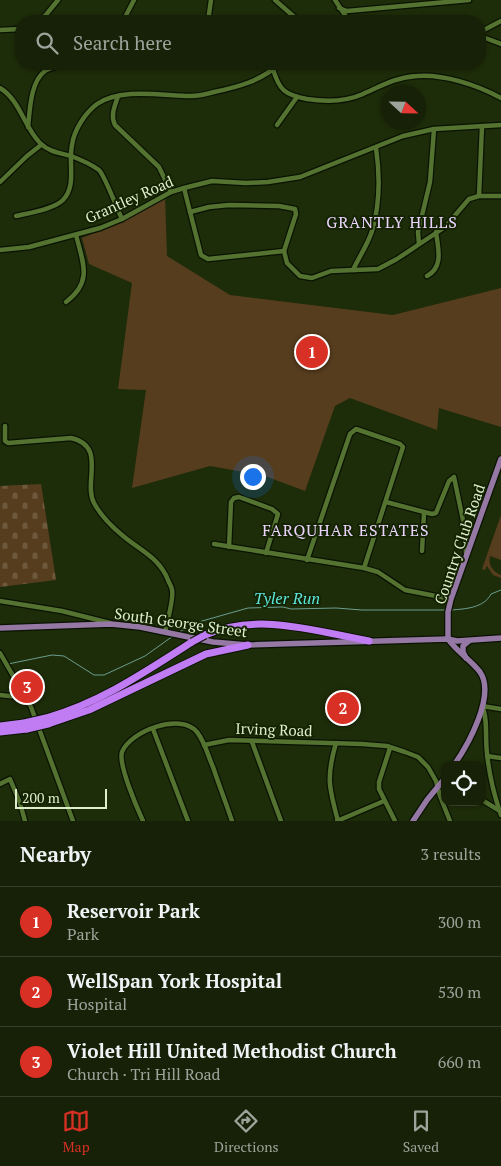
<!DOCTYPE html>
<meta charset="utf-8">
<style>
body{margin:0;font-family:"PT Serif",serif;background:#1f2911;color:#f1f3f6}
.controls{position:absolute;right:15px;bottom:15px;display:grid;overflow:hidden;border-radius:10px;box-shadow:0 1px 4px #0004}
.controls button{width:45px;height:45px;display:grid;place-items:center;padding:0;border:0;border-bottom:1px solid #353e28;background:#162107;color:#f1f3f6;font:25px sans-serif}
.compass{position:absolute;left:381px;top:85px;width:45px;height:45px;border-radius:50%;background:#162107;box-shadow:0 1px 4px #0004;rotate:112deg}
.scale{position:absolute;left:15px;bottom:12px;width:92px;box-sizing:border-box;padding-left:5px;border:2px solid #dceecb;border-top:0;font-size:14px;line-height:18px;white-space:nowrap;color:#dceecb;-webkit-text-stroke:4px #142301;paint-order:stroke}
.you{position:absolute;left:252px;top:476px;width:18px;height:18px;margin:-12px;border:4px solid #fff;border-radius:50%;background:#1a73e8;box-shadow:0 0 0 8px #1a73e833}
.badge{display:grid;place-items:center;width:32px;height:32px;border-radius:50%;background:#d93025;color:#fff;font-size:16px;font-weight:700}
.pin{position:absolute;translate:-50% -50%;border:2px solid #fff;box-shadow:0 1px 5px #0006}
.list{margin:0;padding:0;list-style:none}
h2{display:flex;justify-content:space-between;align-items:center;height:65px;margin:0;padding:0 20px;font-size:21px}
h2 small{font-size:16px;font-weight:400;color:#9ea39b}
.list li{display:grid;grid-template-columns:32px 1fr auto;gap:15px;align-items:center;box-sizing:border-box;height:70px;padding:0 20px;border-top:1px solid #353e28}
.list b{display:block;font-size:19px;white-space:nowrap}
.list p{margin:0;font-size:16px;white-space:nowrap;color:#9ea39b}
.list em{font-size:16px;font-style:normal;color:#9ea39b}
.icon{flex:none;width:28px;height:28px;fill:none;stroke:currentColor;stroke-width:2;stroke-linecap:round;stroke-linejoin:round}
.map{position:relative;flex:none;width:501px;height:821px;overflow:hidden}
.search{position:absolute;background:#162107;box-shadow:0 1px 4px #0004;left:15px;right:15px;top:15px;height:55px;display:flex;align-items:center;gap:12px;box-sizing:border-box;padding:0 18px;border-radius:20px;color:#9ea39b;font-size:19px}
.sheet{height:275px;background:#162107}
nav{display:flex;justify-content:space-around;align-items:center;box-sizing:border-box;height:70px;border-top:1px solid #353e28;background:#162107;font-size:14px;color:#9ea39b}
nav a{display:grid;justify-items:center;gap:2px}
nav .on{color:#d93025}
.map>svg:first-child{display:block}
</style>
<div class="map">
<svg width="501" height="821" viewBox="0 0 501 821">
<defs>
<pattern id="cemetery-stones" width="16" height="16" patternUnits="userSpaceOnUse" patternTransform="scale(1.25)"><rect width="16" height="16" fill="#563d1e"/><path d="M2 7V4a2 2 0 0 1 4 0v3zM10 15v-3a2 2 0 0 1 4 0v3z" fill="#6e593d"/></pattern>
</defs>
<rect width="100%" height="100%" fill="#1d2c09"/>
<path fill="url(#cemetery-stones)" d="M41 484 56 580 0 587V486Z"/>
<g fill="#563d1e">
<path d="M165 197 167 256 230 295 393 315 501 288V427L439 408 437 430 350 398 335 406 305 491 265 476 210 466 132 488 146 390 118 389 132 283 89 264 82 238 104 229Z"/>
<path d="M501 515V560L490 556C488 565 493 572 501 575V578L493 575 487 566 485 570 482 569Z"/>
</g>
<g fill="none" stroke-linecap="round" stroke-linejoin="round">
<g stroke="#6b9e90" stroke-width="1">
<path d="M451 610C465 609 484 608 491 594L501 590"/>
<path d="M179 632 202 621 248 608 283 607 291 609 336 608 362 610H447"/>
<path d="M8 664 52 655 64 656 94 675H104L145 656 173 636"/>
</g>
<g stroke="#0a1302" stroke-width="7">
<g id="minor">
<path d="M275 0 299 21"/>
<path d="M335 0 349 21"/>
<path d="M339 8 347 11 469 0"/>
<path d="M37 21 45 16 58 0"/>
<path d="M123 21 134 0"/>
<path d="M208 21 211 0"/>
<path d="M0 30 21 29"/>
<path d="M480 32 501 21"/>
<path d="M480 36 501 44"/>
<path d="M273 69C279 90 285 95 307 99 326 102 345 102 363 94 381 86 396 77 417 76 444 74 477 85 501 98"/>
<path d="M0 88C20 100 24 127 40 143 49 152 60 153 71 156 79 159 92 165 99 170 105 176 117 209 122 219"/>
<path d="M118 96C115 106 110 115 115 125L159 167 171 192"/>
<path d="M277 125 297 97"/>
<path d="M28 127C30 111 30 82 45 71 51 67 60 66 67 64"/>
<path d="M0 182 27 156 41 145"/>
<path d="M184 188 201 255 208 259 284 251 287 263 300 276 312 278 331 271 378 269 397 259 445 227 469 199 479 196H501"/>
<path d="M479 196 482 126"/>
<path d="M190 212 209 207 229 205 279 206 295 209 296 214 284 251"/>
<path d="M16 216C29 213 54 209 63 200 77 185 68 164 72 145 74 130 85 113 97 104 121 87 164 96 191 96 199 96 207 94 214 92 238 87 261 81 279 64"/>
<path d="M419 244 418 232 430 182 434 129"/>
<path d="M0 250 29 247 100 228 122 219 171 192 184 188 212 181 246 183 268 182 300 177 403 136 434 129 501 125"/>
<path d="M353 270C359 257 368 244 372 231 380 204 380 175 376 148"/>
<path d="M427 276C444 267 438 248 436 232"/>
<path d="M66 302C93 282 83 263 76 235"/>
<path d="M5 426V441L8 443 71 438C107 446 83 482 94 503 101 516 111 526 122 535 139 550 159 557 168 580 169 583 172 587 172 590 174 598 167 623 165 632"/>
<path d="M386 502 432 514 436 513 449 481 454 477 464 525 466 553"/>
<path d="M214 544 364 568 378 572 405 590 451 599"/>
<path d="M229 547 231 502 234 498 239 497 272 509 278 514 266 553"/>
<path d="M422 551 424 513"/>
<path d="M307 560 350 434 356 429 400 444 403 447 364 568"/>
<path d="M0 601 62 611 110 623"/>
<path d="M0 653 31 707 73 821"/>
<path d="M0 695 27 698"/>
<path d="M501 709 482 706C488 717 485 739 487 753 489 774 494 795 501 815"/>
<path d="M153 729 188 821"/>
<path d="M252 742 281 821"/>
<path d="M336 743C326 777 329 788 338 821"/>
<path d="M204 745 229 740 362 744 387 746 405 752 418 757 428 767 436 781 440 796 450 821"/>
<path d="M390 748 379 782V789L395 821"/>
<path d="M487 756 501 758"/>
<path d="M0 784 10 779 20 803 25 821"/>
<path d="M482 800 500 811"/>
<path d="M143 821C137 808 118 764 122 752 130 731 181 712 197 732 205 742 208 756 213 767 219 785 226 803 232 821"/>
<path d="M337 821 384 801"/>
</g>
</g>
<g stroke="#0a1302" stroke-width="8">
<g id="major">
<path d="M0 628 111 624 140 627 213 642 248 645 448 639 457 641 501 638"/>
<path d="M448 639V612L451 599 501 459"/>
<path d="M448 639C457 652 471 660 480 672 496 695 468 745 454 765"/>
<path d="M466 658 463 652V646L469 641"/>
<path d="M413 821 427 800 445 778"/>
</g>
</g>
<g stroke="#0a1302" stroke-width="9">
<g id="highway">
<path d="M205 635C258 612 315 631 369 641"/>
<path d="M46 718C100 703 145 672 192 642"/>
<path d="M48 724 89 710 206 654 248 645"/>
<path d="M0 726 24 723"/>
<path d="M0 732 27 729"/>
</g>
</g>
<use href="#minor" stroke="#547230" stroke-width="4.5"/>
<use href="#major" stroke="#9578a4" stroke-width="5.5"/>
<use href="#highway" stroke="#c07cf2" stroke-width="7"/>
<g stroke="#0a1302" stroke-width="9" stroke-linecap="butt">
<g id="highway-bridge">
<path d="M192 642 205 635"/>
<path d="M24 723 46 718"/>
<path d="M27 729 48 724"/>
</g>
</g>
<use href="#highway-bridge" stroke="#c07cf2" stroke-width="7"/>
</g>
<g text-anchor="middle" dominant-baseline="central" stroke-width="4" stroke-linejoin="round" paint-order="stroke">
<g font-size="15" fill="#dceecb" stroke="#142301">
<text transform="translate(129 199) rotate(-24)">Grantley Road</text>
<text transform="translate(459 544) rotate(-71)">Country Club Road</text>
<text transform="translate(181 622) rotate(8)">South George Street</text>
<text transform="translate(274 729) rotate(2)">Irving Road</text>
</g>
<g font-size="16" letter-spacing="1" fill="#ebd5fe" stroke="#142301">
<text x="392" y="222">GRANTLY HILLS</text>
<text x="346" y="530">FARQUHAR ESTATES</text>
</g>
<g font-size="16" font-style="italic" fill="#5de4dc" stroke="#142301">
<text x="287" y="598">Tyler Run</text>
</g>
</g>
</svg>
<div class="controls">
<button><svg class="icon" aria-label="locate" viewBox="0 0 24 24"><circle cx="12" cy="12" r="6"/><path d="M12 2v4M12 18v4M2 12h4M18 12h4"/></svg></button>
</div>
<svg class="compass" viewBox="-18 -18 36 36"><path d="M0-13l5 13h-10z" fill="#e53935"/><path d="M0 13l5-13h-10z" fill="#9ea39b"/></svg>
<div class="scale">200 m</div>
<div class="you"></div>
<div class="pin badge" style="left:312px;top:352px">1</div>
<div class="pin badge" style="left:343px;top:708px">2</div>
<div class="pin badge" style="left:27px;top:687px">3</div>
<div class="search"><svg class="icon" aria-label="search" viewBox="0 0 24 24"><circle cx="10" cy="10" r="6"/><path d="M15 15l6 6"/></svg>Search here</div>
</div>
<section class="sheet">
<h2>Nearby<small>3 results</small></h2>
<ul class="list">
<li><span class="badge">1</span><div><b>Reservoir Park</b><p>Park</p></div><em>300 m</em></li>
<li><span class="badge">2</span><div><b>WellSpan York Hospital</b><p>Hospital</p></div><em>530 m</em></li>
<li><span class="badge">3</span><div><b>Violet Hill United Methodist Church</b><p>Church · Tri Hill Road</p></div><em>660 m</em></li>
</ul>
</section>
<nav>
<a class="on"><svg class="icon" aria-label="map" viewBox="0 0 24 24"><path d="M3 6l6-2 6 2 6-2v14l-6 2-6-2-6 2zM9 4v14M15 6v14"/></svg>Map</a>
<a><svg class="icon" aria-label="directions" viewBox="0 0 24 24"><path d="M12 3l9 9-9 9-9-9zM9 14v-3h6M13 9l2 2-2 2"/></svg>Directions</a>
<a><svg class="icon" aria-label="saved" viewBox="0 0 24 24"><path d="M7 4h10v16l-5-4-5 4z"/></svg>Saved</a>
</nav>
